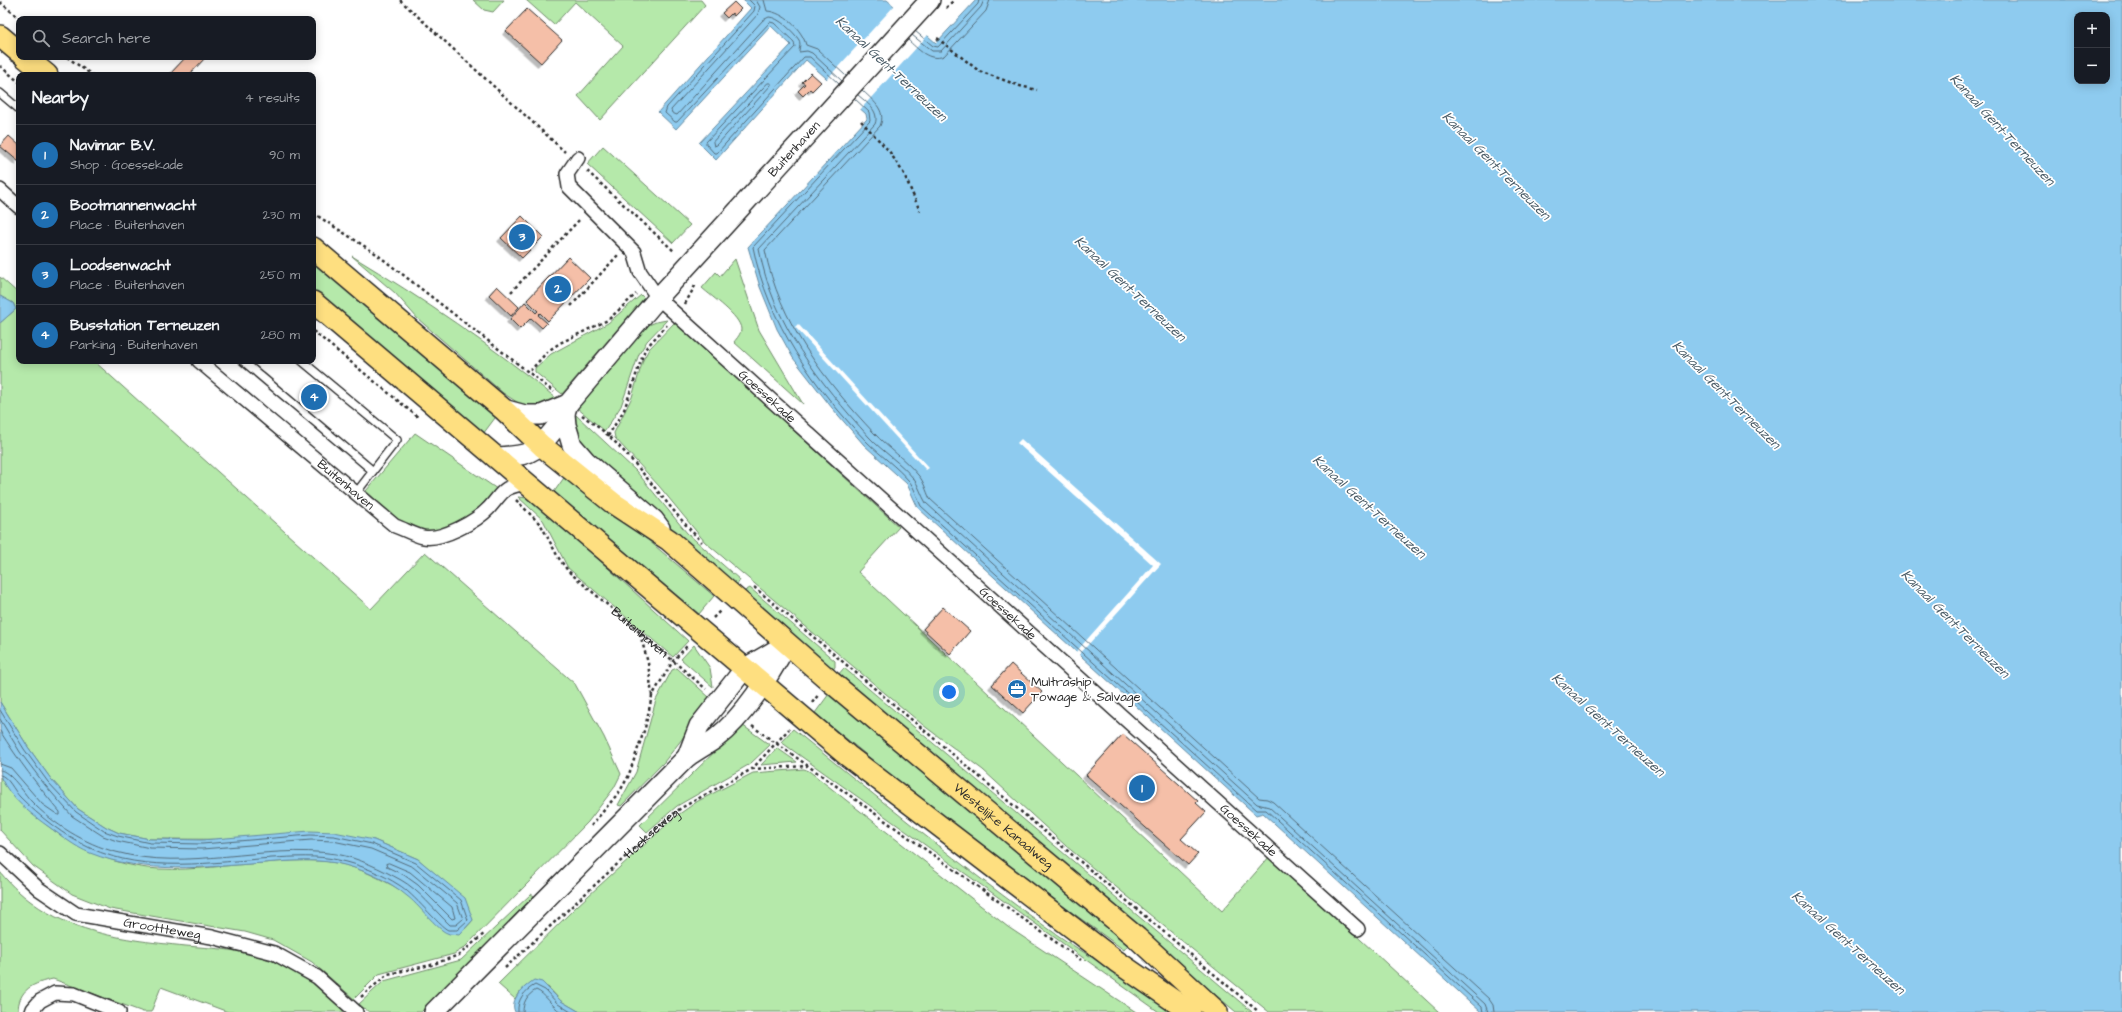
<!DOCTYPE html>
<meta charset="utf-8">
<style>
body{margin:0;font-family:"Architects Daughter",sans-serif;background:#242831;color:#f1f3f6}
.controls{position:absolute;right:12px;top:12px;display:grid;overflow:hidden;border-radius:8px;box-shadow:0 2px 10px #0003}
.controls button{width:36px;height:36px;display:grid;place-items:center;padding:0;border:0;border-bottom:1px solid #363941;background:#171b24;color:#f1f3f6;font:20px sans-serif}
.you{position:absolute;left:949px;top:692px;width:14px;height:14px;margin:-10px;border:3px solid #fff;border-radius:50%;background:#1a73e8;box-shadow:0 0 0 6px #1a73e833}
.badge{display:grid;place-items:center;width:26px;height:26px;border-radius:50%;background:#1f6fb2;color:#fff;font-size:13px;font-weight:700}
.pin{position:absolute;translate:-50% -50%;border:2px solid #fff;box-shadow:0 1px 4px #0006}
.list{margin:0;padding:0;list-style:none}
h2{display:flex;justify-content:space-between;align-items:center;height:52px;margin:0;padding:0 16px;font-size:17px}
h2 small{font-size:13px;font-weight:400;color:#9ea1a6}
.list li{display:grid;grid-template-columns:26px 1fr auto;gap:12px;align-items:center;box-sizing:border-box;height:60px;padding:0 16px;border-top:1px solid #363941}
.list b{display:block;font-size:15px;white-space:nowrap}
.list p{margin:0;font-size:13px;white-space:nowrap;color:#9ea1a6}
.list em{font-size:13px;font-style:normal;color:#9ea1a6}
.icon{flex:none;width:22px;height:22px;fill:none;stroke:currentColor;stroke-width:2;stroke-linecap:round;stroke-linejoin:round}
.map{position:relative;flex:none;width:2122px;height:1012px;overflow:hidden}
.search{position:absolute;background:#171b24;box-shadow:0 2px 10px #0003;left:16px;top:16px;width:300px;height:44px;display:flex;align-items:center;gap:10px;box-sizing:border-box;padding:0 14px;border-radius:8px;color:#9ea1a6;font-size:15px}
.panel{position:absolute;background:#171b24;box-shadow:0 2px 10px #0003;left:16px;top:72px;width:300px;height:292px;border-radius:8px}
.map>svg:first-child{display:block}
</style>
<div class="map">
<svg width="2122" height="1012" viewBox="0 0 2122 1012">
<defs>
<filter id="shadow"><feDropShadow dx="-3.5" dy="3.5" stdDeviation="0" flood-color="#0004"/></filter>
</defs>
<rect width="100%" height="100%" fill="#fff"/>
<filter id="ink" filterUnits="userSpaceOnUse"><feTurbulence type="fractalNoise" baseFrequency=".025" numOctaves="2"/><feDisplacementMap in="SourceGraphic" scale="8" xChannelSelector="R" yChannelSelector="G"/><feConvolveMatrix kernelMatrix="1 2 1 2 8 2 1 2 1" color-interpolation-filters="sRGB"/></filter>
<g filter="url(#ink)">
<g fill="#b5e9aa" stroke="#708a6a">
<path d="M473 0H504L493 12 484 10Z"/>
<path d="M526 0H701L705 5 600 120 578 96 623 46 575 2 554 25Z"/>
<path d="M603 146 690 225 673 243 587 164Z"/>
<path d="M352 256C423 299 492 346 556 398L543 406 526 408 503 393 417 318 395 293Z"/>
<path d="M313 259 498 414 483 434 313 292Z"/>
<path d="M735 259 759 330 803 404 734 342C737 338 741 334 741 329 740 316 712 297 702 288L716 272 720 276Z"/>
<path d="M0 277 19 294V361H94L371 609 425 552 575 684 604 737 621 774 614 788 588 822 464 948 454 954 379 974 354 999 312 962 273 940 245 932 110 909 72 894 33 866 0 830V777C36 825 86 860 147 868 181 872 216 866 250 864 278 862 309 858 337 863 378 871 428 908 465 929L473 920 435 874 418 859 374 840 150 839 119 833 106 827 78 809 51 779 28 747 0 702V323L16 309 13 303 0 296Z"/>
<path d="M641 295 644 298 562 394 535 372V368L551 354 608 323Z"/>
<path d="M667 320 647 341 639 354 621 406 605 431 577 408 646 326 656 322Z"/>
<path d="M675 322 899 527 858 572 1222 911 1270 856 1439 1012H1269L1066 846 983 770 923 725 705 542 659 486 615 438 614 433 632 397 643 360 649 349Z"/>
<path d="M576 415 636 471 687 533 740 580 735 588 636 494 578 443 574 426Z"/>
<path d="M415 433 497 489 472 514 443 530 410 531 366 491Z"/>
<path d="M568 472 714 596 699 614 554 492Z"/>
<path d="M518 497 528 498 551 516 688 641 673 657 568 568 543 520Z"/>
<path d="M750 588 835 661V667L832 671 741 593Z"/>
<path d="M694 645 710 668 713 687 681 659Z"/>
<path d="M677 668 709 697 682 739 664 762 621 806 618 805 636 772 656 700 672 670Z"/>
<path d="M844 668 1252 1012H1236L837 676Z"/>
<path d="M829 694 1128 945 1124 950 958 830 815 713Z"/>
<path d="M742 725 770 745 750 764 677 806 647 832 640 825Z"/>
<path d="M793 729C878 798 963 868 1053 932 1093 960 1138 983 1178 1012H1159L781 742Z"/>
<path d="M777 748 797 762 761 765Z"/>
<path d="M804 769 809 771 1008 927 1136 1012H580L561 1001 548 987 519 992 515 999 498 984 577 906 675 817 698 801 753 773Z"/>
<path d="M0 872C48 931 115 939 186 946 210 948 235 949 258 956 276 962 295 969 310 980 323 989 335 1002 347 1012H228L161 987 151 1012H143L53 979C34 983 18 989 18 1012H0Z"/>
<path d="M531 894 534 896 421 1012H369L359 1004 384 981 461 960Z"/>
</g>
<g fill="#8ecbef" stroke="#668ba1" fill-rule="evenodd">
<path d="M743 0H887L936 43 976 0H2122V1012H1481L1263 813 1256 815 918 508 907 484 864 445 832 408 793 358 777 329 760 287 748 247 867 119 866 114 806 60 716 160 699 143 791 45 771 26 676 129 658 112 751 8ZM2077 15H2107V81H2077Z"/>
<path d="M0 296 13 303 16 309 0 323Z"/>
<path d="M0 702 28 747 51 779 78 809 106 827 119 833 150 839 202 840 310 831 334 832 374 840 418 859 465 898 473 920 459 935C455 934 450 935 447 933 438 930 417 903 407 896 389 880 360 868 336 863 313 859 288 861 264 863 205 867 146 875 90 853 75 847 62 836 49 827 32 815 10 798 1 778 0 771 0 714 0 702Z"/>
<path d="M534 980 542 982 561 1001 580 1012H515C509 999 524 987 534 980Z"/>
</g>
<g fill="#fff">
<path d="M895 5 928 35 859 111 826 80Z"/>
<path d="M798 324 929 468 926 470 795 327Z"/>
<path d="M1021 439 1161 564 1078 656 1075 653 1153 565 1017 443Z"/>
</g>
<g fill="none" stroke-linecap="round" stroke-linejoin="round">
<g stroke="#536b79" stroke-width="1">
<path d="M749 0 755 6 754 11 667 107 665 113 675 122H677L770 22 774 23 794 42 795 47 706 142V144L714 153H717L804 57H810L839 84"/>
<path d="M756 0 760 7 758 14 671 110 672 113 677 115 763 20 769 17C778 17 794 32 799 40 801 44 799 48 799 52L807 51 812 53 842 81"/>
<path d="M764 0 767 11C783 12 802 29 806 45L817 49 846 76"/>
<path d="M915 31 933 46 938 47 978 4 979 0"/>
<path d="M912 35 932 51H941L981 7 984 0"/>
<path d="M908 40C918 49 929 62 944 56L986 11 990 0"/>
<path d="M768 83H771V85L717 145 714 146 713 142Z"/>
<path d="M862 90C872 100 887 110 880 126L765 250C779 322 825 381 874 433 888 448 905 459 918 475 924 481 926 491 930 499L1259 798 1267 799 1273 802 1489 999 1493 1005 1494 1012"/>
<path d="M858 95C866 102 880 111 875 124L759 249C773 325 819 381 869 437 883 452 901 463 913 478 919 485 921 495 926 503L1257 804 1269 807 1485 1004 1488 1012"/>
<path d="M854 98 869 112 870 121 753 247C768 323 814 387 867 442 880 455 897 467 909 481 915 488 917 498 921 506L1256 810H1266L1482 1007 1483 1012"/>
<path d="M0 710 24 749 48 782 76 812 104 831 118 836 150 843 202 844 310 835 334 836 372 844 416 863 461 900 468 920 457 930C455 930 451 930 448 930 439 926 413 893 399 885 382 874 359 864 338 860 317 855 294 857 272 858 213 862 146 874 90 848 64 836 40 817 20 797 14 791 8 776 0 775"/>
<path d="M0 719 20 752 45 785 72 816 103 836 117 841 150 848 202 849 311 840 333 841 371 849 413 867 457 903 463 919 456 925H450C434 910 419 890 401 880 381 869 359 858 336 854 263 843 188 872 116 852 85 844 53 824 31 801 24 793 10 771 0 770"/>
<path d="M0 731C18 760 38 786 60 812V815H58L42 804 11 768 0 764"/>
<path d="M389 863 410 872 452 907 455 918 452 919 418 885 404 875 387 867 386 864Z"/>
<path d="M518 1012C517 1000 524 991 535 985L545 990 558 1004 571 1012"/>
<path d="M523 1012C523 1002 527 995 536 990 546 994 551 1006 561 1012"/>
</g>
</g>
<g fill="#f5bfa8" stroke="#2b2b2b" filter="url(#shadow)">
<path d="M734 2 741 9 734 16 732 13 727 18 722 13Z"/>
<path d="M527 9 562 40 541 63 506 31Z"/>
<path d="M186 57H206L189 75H169Z"/>
<path d="M811 73 821 82 812 91 810 89 803 96 798 91 805 84 802 82Z"/>
<path d="M9 136 19 145V162L0 146Z"/>
<path d="M522 216 543 237 522 258 501 238Z"/>
<path d="M568 257 590 278 548 321 540 313 538 315 547 323 542 328 531 318 520 329 510 319 525 302 536 313 538 311 527 300Z"/>
<path d="M497 286 519 307 511 316 489 295Z"/>
<path d="M943 607 970 631 950 654 923 629Z"/>
<path d="M1011 664 1042 692 1023 713 992 685Z"/>
<path d="M1123 734 1198 801 1196 803 1206 812 1181 839 1198 854 1188 865 1086 775Z"/>
</g>
<g fill="none" stroke-linecap="round" stroke-linejoin="round">
<g stroke="#2b2b2b" stroke-width="10">
<g id="service">
<path d="M0 93 19 109"/>
<path d="M243 361 373 471"/>
<path d="M302 361 397 440 356 493"/>
</g>
</g>
<g stroke="#2b2b2b" stroke-width="16">
<g id="minor">
<path id="s3" d="M578 158 567 174 569 187 634 252 640 272 658 298 1358 929"/>
<path d="M0 190 19 207"/>
<path id="s4" d="M199 361 395 526C404 529 414 535 423 537 441 541 477 521 489 508 504 491 502 487 527 483"/>
<path id="s5" d="M0 853 39 889 76 914 212 937 274 953 317 977 356 1012"/>
<path d="M32 1012 33 1009 40 1001 55 993 74 994 119 1012"/>
</g>
</g>
<g stroke="#2b2b2b" stroke-width="22">
<g id="secondary">
<path d="M503 409 525 415H541L568 404"/>
<path d="M565 414 566 425 572 445 586 461 654 520 660 528"/>
<path id="s6" d="M496 457C526 456 534 455 553 431 560 422 565 415 568 404L658 298 930 0"/>
<path d="M687 757 699 726 745 668 786 644"/>
<path d="M434 1012 687 757C696 751 706 745 715 739 745 716 769 676 787 644"/>
</g>
</g>
<g stroke="#2b2b2b" stroke-width="24">
<g id="primary">
<path d="M0 36 19 52"/>
<path d="M25 57 47 75"/>
<path id="s7" d="M313 248 503 409 542 446 613 503 669 540 830 681 1137 938 1217 1012"/>
<path d="M313 302 848 756 1116 961 1190 1012"/>
</g>
</g>
<g stroke="#2b2b2b" stroke-width="2.5" stroke-dasharray="3 3" stroke-linecap="butt">
<path d="M400 0 565 152"/>
<path d="M0 2 20 19"/>
<path d="M946 8 954 0"/>
<path d="M937 38 979 71 1020 86 1037 90"/>
<path d="M67 57 92 75"/>
<path d="M0 66 19 82"/>
<path d="M861 121 889 151 904 174 920 211"/>
<path d="M587 171 675 252"/>
<path d="M313 213 375 253 554 392"/>
<path d="M511 292 581 218"/>
<path d="M685 304 696 284"/>
<path d="M571 306 618 255"/>
<path d="M313 331 419 418"/>
<path d="M530 371 548 351 560 343 608 320 636 294"/>
<path d="M582 415C591 422 601 429 609 436 643 469 669 509 702 542"/>
<path d="M608 436 624 410 645 349 667 325"/>
<path id="s1" d="M516 500 541 525 558 557 568 571 706 689"/>
<path d="M754 587 1259 1012"/>
<path d="M713 618 721 610"/>
<path d="M640 634 648 663 652 696"/>
<path d="M812 703 819 694"/>
<path d="M752 726 1081 960"/>
<path d="M752 769 807 766"/>
<path d="M591 826 620 791 628 777 645 728 652 696 673 661 688 645"/>
<path id="s2" d="M505 968 663 822 681 808 752 769 789 729"/>
<path d="M361 997 388 974 431 965 459 955 485 933"/>
</g>
<use href="#service" stroke="#fff" stroke-width="7"/>
<use href="#minor" stroke="#fff" stroke-width="13"/>
<use href="#secondary" stroke="#fff" stroke-width="19"/>
<use href="#primary" stroke="#fedf80" stroke-width="21"/>
</g>
</g>
<defs>
<g id="office-disc" transform="scale(1)"><circle r="9.5" fill="#1f6fb2" stroke="#fff"/><path d="M-6-3h4V-5.5h4V-3h4V5H-6ZM-1-4.5V-3h2v-1.5ZM-6 0V1H6V0Z" fill="#fff"/></g>
</defs>
<g fill-rule="evenodd">
<use href="#office-disc" x="1017" y="689"/>
</g>
<g text-anchor="middle" dominant-baseline="central" stroke-width="3.5" stroke-linejoin="round" paint-order="stroke">
<g font-size="13" fill="#2b2b2b" stroke="#fff">
<text stroke="none"><textPath href="#s6" startOffset="438">Buitenhaven</textPath></text>
<text stroke="none"><textPath href="#s3" startOffset="324">Goessekade</textPath></text>
<text stroke="none"><textPath href="#s4" startOffset="192">Buitenhaven</textPath></text>
<text stroke="none"><textPath href="#s3" startOffset="648">Goessekade</textPath></text>
<text stroke="none"><textPath href="#s1" startOffset="183">Buitenhaven</textPath></text>
<text stroke="none"><textPath href="#s7" startOffset="901">Westelijke Kanaalweg</textPath></text>
<text stroke="none"><textPath href="#s3" startOffset="972">Goessekade</textPath></text>
<text stroke="none"><textPath href="#s2" startOffset="199">Hoekseweg</textPath></text>
<text stroke="none"><textPath href="#s5" startOffset="185">Groottteweg</textPath></text>
</g>
<g font-size="13" fill="#2b2b2b" stroke="#fff" text-anchor="start">
<text x="1031" y="682">Multraship<tspan x="1031" dy="15">Towage &amp; Salvage</tspan></text>
</g>
<g font-size="14" font-style="italic" fill="#495b66" stroke="#fff">
<text transform="translate(891 69) rotate(43)">Kanaal Gent-Terneuzen</text>
<text transform="translate(2002 130) rotate(47)">Kanaal Gent-Terneuzen</text>
<text transform="translate(1496 166) rotate(45)">Kanaal Gent-Terneuzen</text>
<text transform="translate(1130 289) rotate(43)">Kanaal Gent-Terneuzen</text>
<text transform="translate(1726 395) rotate(45)">Kanaal Gent-Terneuzen</text>
<text transform="translate(1369 507) rotate(42)">Kanaal Gent-Terneuzen</text>
<text transform="translate(1955 624) rotate(45)">Kanaal Gent-Terneuzen</text>
<text transform="translate(1608 725) rotate(42)">Kanaal Gent-Terneuzen</text>
<text transform="translate(1848 943) rotate(42)">Kanaal Gent-Terneuzen</text>
</g>
</g>
</svg>
<div class="controls">
<button>+</button>
<button>−</button>
</div>
<div class="you"></div>
<div class="pin badge" style="left:1142px;top:788px">1</div>
<div class="pin badge" style="left:558px;top:289px">2</div>
<div class="pin badge" style="left:522px;top:237px">3</div>
<div class="pin badge" style="left:314px;top:397px">4</div>
<div class="search"><svg class="icon" aria-label="search" viewBox="0 0 24 24"><circle cx="10" cy="10" r="6"/><path d="M15 15l6 6"/></svg>Search here</div>
<section class="panel">
<h2>Nearby<small>4 results</small></h2>
<ul class="list">
<li><span class="badge">1</span><div><b>Navimar B.V.</b><p>Shop · Goessekade</p></div><em>90 m</em></li>
<li><span class="badge">2</span><div><b>Bootmannenwacht</b><p>Place · Buitenhaven</p></div><em>230 m</em></li>
<li><span class="badge">3</span><div><b>Loodsenwacht</b><p>Place · Buitenhaven</p></div><em>250 m</em></li>
<li><span class="badge">4</span><div><b>Busstation Terneuzen</b><p>Parking · Buitenhaven</p></div><em>280 m</em></li>
</ul>
</section>
</div>
